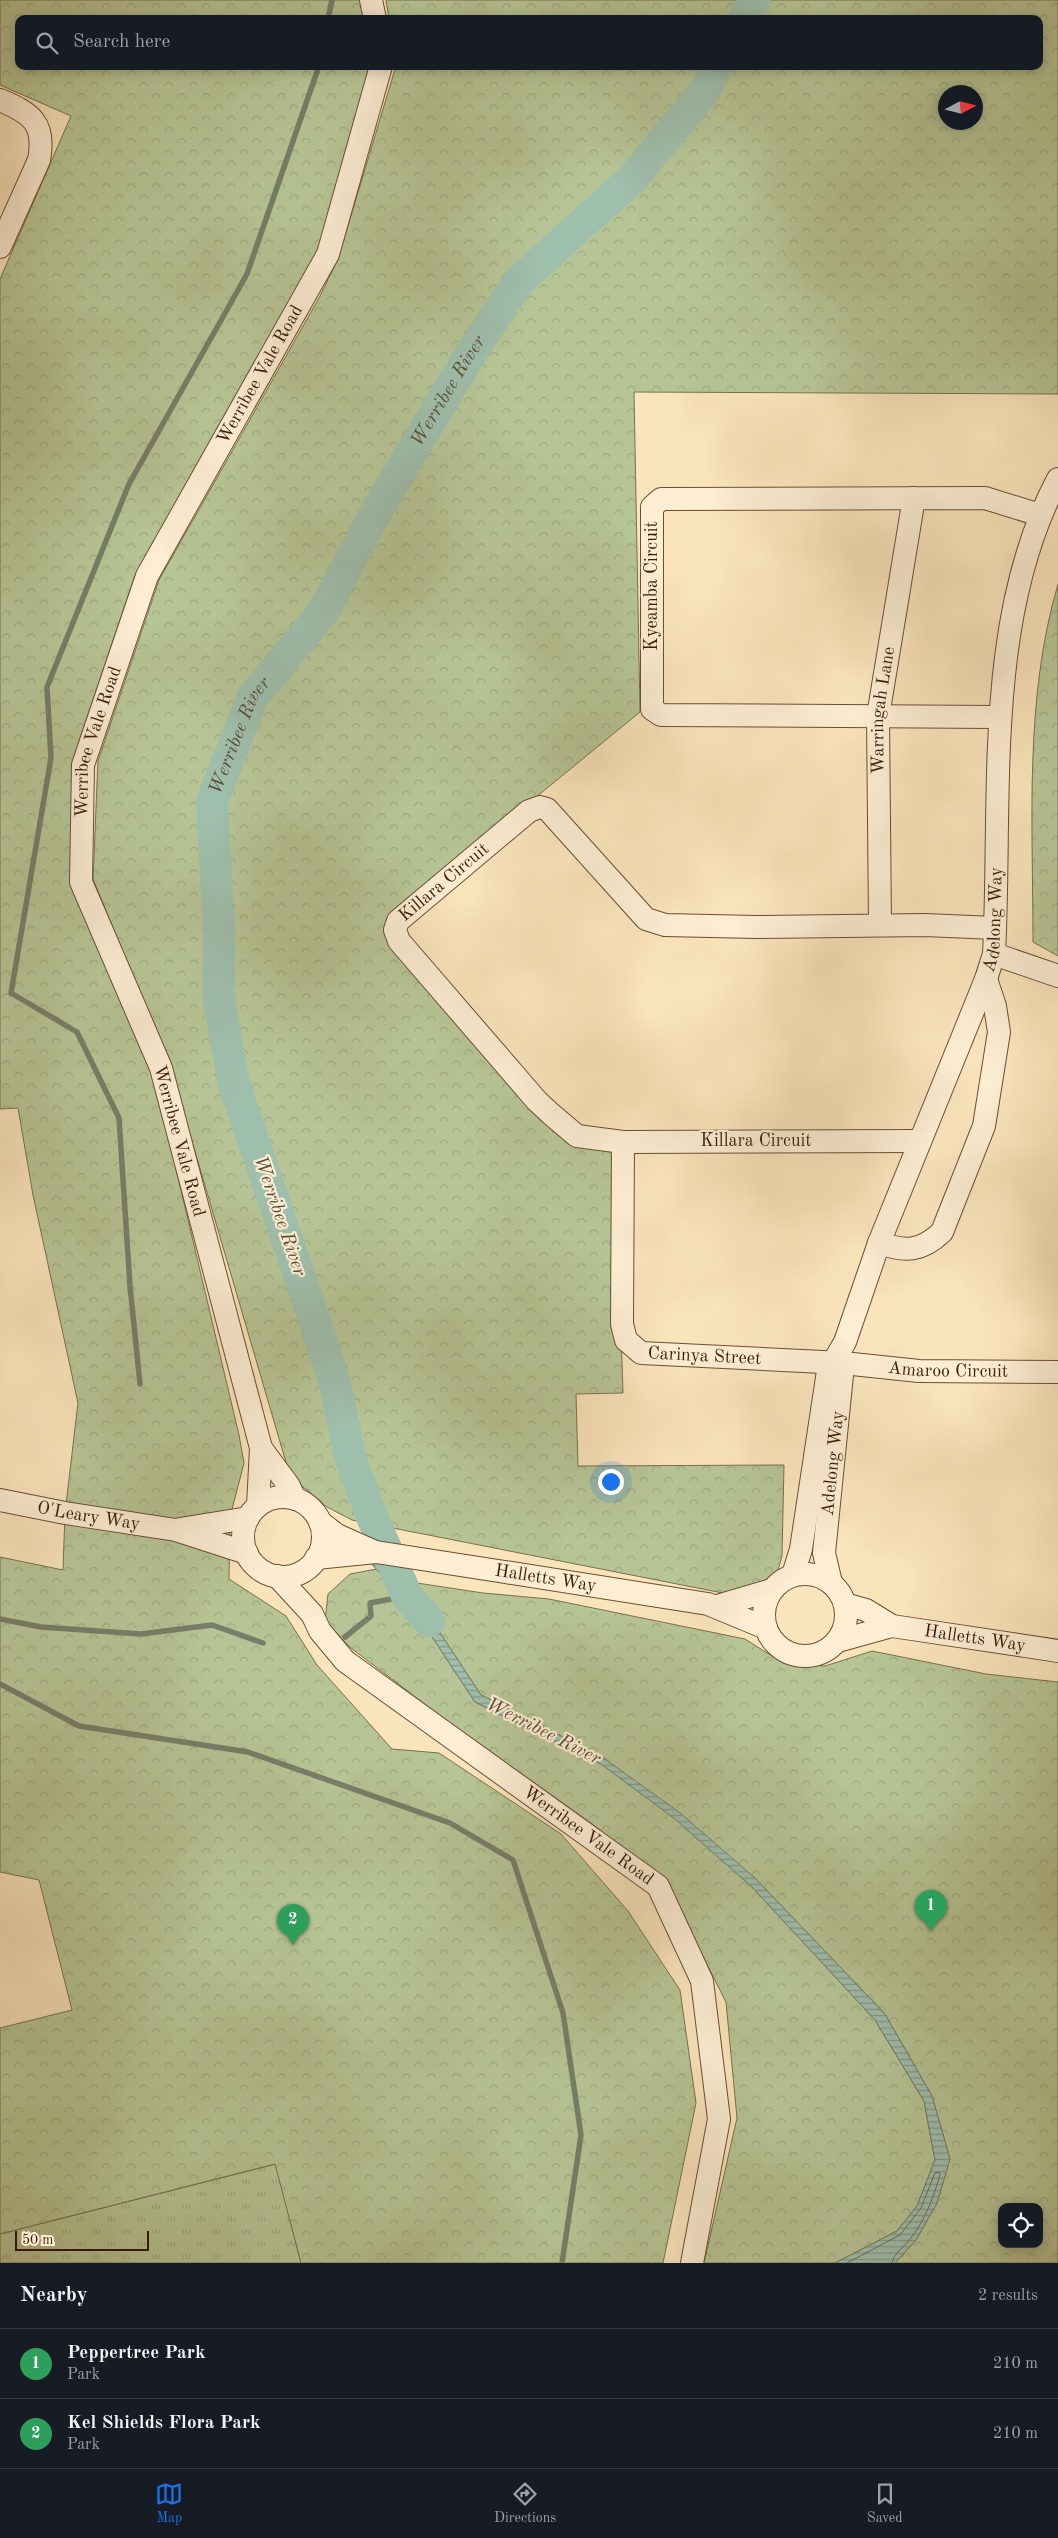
<!DOCTYPE html>
<style>
body{margin:0;font-family:"Old Standard TT",serif;background:#20242c;color:#f1f3f6}
.controls{position:absolute;right:15px;bottom:15px;display:grid;overflow:hidden;border-radius:10px;box-shadow:0 2px 12px #0003}
.controls button{width:45px;height:45px;display:grid;place-items:center;padding:0;border:0;border-bottom:1px solid #363941;background:#171b24;color:#f1f3f6;font:25px sans-serif}
.compass{position:absolute;left:938px;top:85px;width:45px;height:45px;border-radius:50%;background:#171b24;box-shadow:0 2px 12px #0003;rotate:83deg}
.scale{position:absolute;left:15px;bottom:12px;width:134px;box-sizing:border-box;padding-left:5px;border:2px solid #3a1c04;border-top:0;font-size:14px;line-height:18px;white-space:nowrap;color:#3a1c04;-webkit-text-stroke:4px #fcedd3;paint-order:stroke}
.you{position:absolute;left:610px;top:1481px;width:18px;height:18px;margin:-12px;border:4px solid #fff;border-radius:50%;background:#1a73e8;box-shadow:0 0 0 8px #1a73e833}
.badge{display:grid;place-items:center;width:32px;height:32px;border-radius:50%;background:#1a73e8;color:#fff;font-size:16px;font-weight:700}
.pin{position:absolute;translate:-50% -41px;filter:drop-shadow(0 1px 2px #0008)}
.pin::after{content:'';position:absolute;top:26px;width:18px;height:15px;background:inherit;clip-path:polygon(0 0,100% 0,50% 100%)}
.list{margin:0;padding:0;list-style:none}
h2{display:flex;justify-content:space-between;align-items:center;height:65px;margin:0;padding:0 20px;font-size:21px}
h2 small{font-size:16px;font-weight:400;color:#9ea1a6}
.list li{display:grid;grid-template-columns:32px 1fr auto;gap:15px;align-items:center;box-sizing:border-box;height:70px;padding:0 20px;border-top:1px solid #363941}
.list b{display:block;font-size:19px;white-space:nowrap}
.list p{margin:0;font-size:16px;white-space:nowrap;color:#9ea1a6}
.list em{font-size:16px;font-style:normal;color:#9ea1a6}
.icon{flex:none;width:28px;height:28px;fill:none;stroke:currentColor;stroke-width:2;stroke-linecap:round;stroke-linejoin:round}
.map{position:relative;flex:none;width:1058px;height:2263px;overflow:hidden}
.search{position:absolute;background:#171b24;box-shadow:0 2px 12px #0003;left:15px;right:15px;top:15px;height:55px;display:flex;align-items:center;gap:12px;box-sizing:border-box;padding:0 18px;border-radius:10px;color:#9ea1a6;font-size:19px}
.sheet{height:205px;background:#171b24}
nav{display:flex;justify-content:space-around;align-items:center;box-sizing:border-box;height:70px;border-top:1px solid #363941;background:#171b24;font-size:14px;color:#9ea1a6}
nav a{display:grid;justify-items:center;gap:2px}
nav .on{color:#1a73e8}
.map>svg:first-child{display:block}
</style>
<div class="map">
<svg width="1058" height="2263" viewBox="0 0 1058 2263">
<defs>
<pattern id="grass-tufts" width="24" height="20" patternUnits="userSpaceOnUse" patternTransform="scale(1.25)"><rect width="24" height="20" fill="#b7c596"/><path d="M3 7l-1-3M5 7V3M7 7l1-3M15 17l-1-3M17 17v-4M19 17l1-3" fill="none" stroke="#9ea980"/></pattern>
<pattern id="park-crowns" width="20" height="18" patternUnits="userSpaceOnUse" patternTransform="scale(1.25)"><rect width="20" height="18" fill="#b7c596"/><path d="M2 6a3 3 0 1 1 6 0M12 15a3 3 0 1 1 6 0" fill="none" stroke="#9ea980"/></pattern>
<pattern id="water-rules" width="6" height="5" patternUnits="userSpaceOnUse" patternTransform="scale(1.25)"><rect width="6" height="5" fill="#9fbfad"/><path d="M0 2.5h6" fill="none" stroke="#839a8b"/></pattern>
</defs>
<rect width="100%" height="100%" fill="#fae4bc"/>
<filter id="stains"><feTurbulence type="fractalNoise" baseFrequency=".004" numOctaves="4"/><feColorMatrix values="0 0 0 0 .2 0 0 0 0 .09 0 0 0 0 .02 0 0 0 .5 -.17"/></filter>
<radialGradient id="worn" r=".72"><stop offset=".6" stop-color="#630" stop-opacity="0"/><stop offset="1" stop-color="#630" stop-opacity=".3"/></radialGradient>
<path fill="url(#grass-tufts)" stroke="#78704d" d="M276 2164 301 2263H0V2234Z"/>
<g fill="url(#park-crowns)" stroke="#78704d" fill-rule="evenodd">
<path d="M0 0H363L366 19H19V66H373L317 255 135 575 74 756 71 880 153 1072 239 1435 244 1463 230 1517 229 1579 286 1616 317 1665 392 1749 439 1753 561 1834 628 1911 680 1990 696 2103 663 2263H301L275 2164 0 2234V2028L72 2010 39 1880 0 1872V1557L63 1570 65 1513 78 1403 33 1195 18 1108 0 1109V279L71 116 0 85Z"/>
<path d="M386 0H1058V394L634 392 640 712 392 915 531 1109 615 1149 623 1393 576 1394 578 1466 784 1465 782 1556 778 1570 766 1588 733 1595 352 1520 327 1507 290 1476 170 1066 93 879 98 761 159 580 319 298 338 259 396 66H1039V19H389ZM946 92H976V122H946Z"/>
<path d="M1058 584V956L1033 942C1033 822 1024 700 1058 584Z"/>
<path d="M377 1569 419 1617 475 1702 601 1764 676 1819 753 1888 875 2020 924 2101 935 2160 917 2206 897 2231 835 2263H704L737 2118 726 2002 666 1883 591 1823 451 1724 351 1648 325 1621 328 1594 350 1574Z"/>
<path d="M397 1580 483 1593 549 1599 745 1639 783 1663 825 1666 872 1651 986 1674 1058 1682V2263H895L916 2240 937 2203 950 2159 932 2096 885 2014 755 1878 602 1757 481 1695 427 1613ZM1002 2207H1039V2244H1002Z"/>
</g>
<path fill="url(#water-rules)" stroke="#777e69" d="M376 1556 427 1613 481 1695 602 1757 679 1812 755 1878 885 2014 932 2096 950 2159 937 2203 916 2240 895 2263H835L897 2231 917 2206 935 2160 924 2101 875 2020 753 1888 675 1819 601 1764 475 1702 419 1617 368 1560Z"/>
<g fill="none" stroke-linecap="round" stroke-linejoin="round">
<path stroke="#6c6e58" stroke-width="1" d="M847 2263 900 2235 921 2208 935 2173 939 2172 940 2174C934 2197 925 2220 911 2238 905 2246 893 2254 892 2263"/>
<g stroke="#777e69" stroke-width="5.5">
<path d="M328 19 332 0"/>
<path d="M140 1384 130 1286 119 1118 77 1032 11 993 51 758 47 687 129 484 247 274 319 66"/>
<path d="M0 1619 41 1627 141 1634 212 1625 263 1643"/>
<path d="M345 1637 371 1616 370 1603 407 1596"/>
<path d="M0 1684 79 1726 248 1752 450 1823 513 1860 563 2013 581 2135 562 2263"/>
</g>
<g stroke="#9fbfad" stroke-width="32">
<path d="M744 19 755 0"/>
<path id="s1" d="M429 1621 407 1596 372 1517 350 1457 335 1384 312 1313 234 1084 218 995 219 929 212 801 253 697 324 611 376 512 468 358 519 281 632 179 703 93 718 66"/>
</g>
<g stroke="#6a4e32" stroke-width="24">
<g id="minor">
<path d="M371 0 375 19"/>
<path d="M0 100C31 113 46 123 39 160L0 247"/>
<path d="M1000 717 661 715 652 709V507L661 499 985 498 1040 515"/>
<path id="s2" d="M880 925 878 716 914 498"/>
<path d="M994 954 1058 976"/>
<path id="s3" d="M920 1141 623 1142 577 1136 551 1114 537 1101 399 941 395 930 398 921 529 811 540 807 547 809 646 919 665 925 756 927 925 925 995 928"/>
<path id="s4" d="M623 1142 622 1324 626 1340 641 1353 843 1363 919 1371 1058 1372"/>
<path d="M879 1243C905 1252 921 1252 942 1232L984 1126 999 1032 995 1006 986 979"/>
<path d="M261 1448 289 1486 295 1499"/>
<circle cx="283" cy="1537" r="40"/>
<path id="s5" d="M0 1500 65 1513 176 1530 247 1553"/>
<path id="s6" d="M258 1506 261 1448 161 1068 81 882 83 765 147 576 328 254 381 66"/>
<path d="M320 1522 337 1535 373 1551"/>
<path d="M180 1529 248 1518"/>
<path id="s7" d="M316 1558 376 1552 505 1572 708 1604 766 1628"/>
<circle cx="805" cy="1615" r="41"/>
<path id="s8" d="M793 1575 801 1549 828 1371 845 1342 879 1243 986 979 994 954C1002 800 983 619 1058 479"/>
<path id="s9" d="M277 1576 312 1614 320 1631 345 1661 658 1886 702 1981 719 2119 692 2263"/>
<path id="s10" d="M831 1583 824 1553 842 1375"/>
<path d="M845 1604 866 1610 892 1626"/>
<path d="M717 1606 772 1590"/>
<path id="s11" d="M838 1641 892 1626 1058 1651"/>
</g>
</g>
<use href="#minor" stroke="#fcedd3" stroke-width="22"/>
</g>
<g text-anchor="middle" dominant-baseline="central" stroke-width="4.5" stroke-linejoin="round" paint-order="stroke">
<g font-size="18" fill="#3a1c04" stroke="#fcedd3">
<text stroke="none"><textPath href="#s6" startOffset="1201">Werribee Vale Road</textPath></text>
<text transform="translate(652 586) rotate(-90)">Kyeamba Circuit</text>
<text stroke="none"><textPath href="#s2" startOffset="215">Warringah Lane</textPath></text>
<text stroke="none"><textPath href="#s6" startOffset="796">Werribee Vale Road</textPath></text>
<text stroke="none"><textPath href="#s3" startOffset="689">Killara Circuit</textPath></text>
<text stroke="none"><textPath href="#s8" startOffset="691">Adelong Way</textPath></text>
<text transform="translate(179 1141) rotate(75)">Werribee Vale Road</text>
<text x="756" y="1141">Killara Circuit</text>
<text stroke="none"><textPath href="#s4" startOffset="282">Carinya Street</textPath></text>
<text stroke="none"><textPath href="#s4" startOffset="526">Amaroo Circuit</textPath></text>
<text stroke="none"><textPath href="#s10" startOffset="121">Adelong Way</textPath></text>
<text stroke="none"><textPath href="#s5" startOffset="90">O'Leary Way</textPath></text>
<text stroke="none"><textPath href="#s7" startOffset="232">Halletts Way</textPath></text>
<text stroke="none"><textPath href="#s11" startOffset="140">Halletts Way</textPath></text>
<text stroke="none"><textPath href="#s9" startOffset="409">Werribee Vale Road</textPath></text>
</g>
<g font-size="19" font-style="italic" fill="#584d37" stroke="#fcedd3">
<text stroke="none"><textPath href="#s1" startOffset="1335">Werribee River</textPath></text>
<text stroke="none"><textPath href="#s1" startOffset="930">Werribee River</textPath></text>
<text transform="translate(279 1216) rotate(71)">Werribee River</text>
<text transform="translate(543 1732) rotate(27)">Werribee River</text>
</g>
</g>
<rect width="100%" height="100%" filter="url(#stains)"/>
<rect width="100%" height="100%" fill="url(#worn)"/>
</svg>
<div class="controls">
<button><svg class="icon" aria-label="locate" viewBox="0 0 24 24"><circle cx="12" cy="12" r="6"/><path d="M12 2v4M12 18v4M2 12h4M18 12h4"/></svg></button>
</div>
<svg class="compass" viewBox="-18 -18 36 36"><path d="M0-13l5 13h-10z" fill="#e53935"/><path d="M0 13l5-13h-10z" fill="#9ea1a6"/></svg>
<div class="scale">50 m</div>
<div class="you"></div>
<div class="pin badge" style="left:931px;top:1931px;background:#2e9e5b">1</div>
<div class="pin badge" style="left:293px;top:1945px;background:#2e9e5b">2</div>
<div class="search"><svg class="icon" aria-label="search" viewBox="0 0 24 24"><circle cx="10" cy="10" r="6"/><path d="M15 15l6 6"/></svg>Search here</div>
</div>
<section class="sheet">
<h2>Nearby<small>2 results</small></h2>
<ul class="list">
<li><span class="badge" style="background:#2e9e5b">1</span><div><b>Peppertree Park</b><p>Park</p></div><em>210 m</em></li>
<li><span class="badge" style="background:#2e9e5b">2</span><div><b>Kel Shields Flora Park</b><p>Park</p></div><em>210 m</em></li>
</ul>
</section>
<nav>
<a class="on"><svg class="icon" aria-label="map" viewBox="0 0 24 24"><path d="M3 6l6-2 6 2 6-2v14l-6 2-6-2-6 2zM9 4v14M15 6v14"/></svg>Map</a>
<a><svg class="icon" aria-label="directions" viewBox="0 0 24 24"><path d="M12 3l9 9-9 9-9-9zM9 14v-3h6M13 9l2 2-2 2"/></svg>Directions</a>
<a><svg class="icon" aria-label="saved" viewBox="0 0 24 24"><path d="M7 4h10v16l-5-4-5 4z"/></svg>Saved</a>
</nav>
